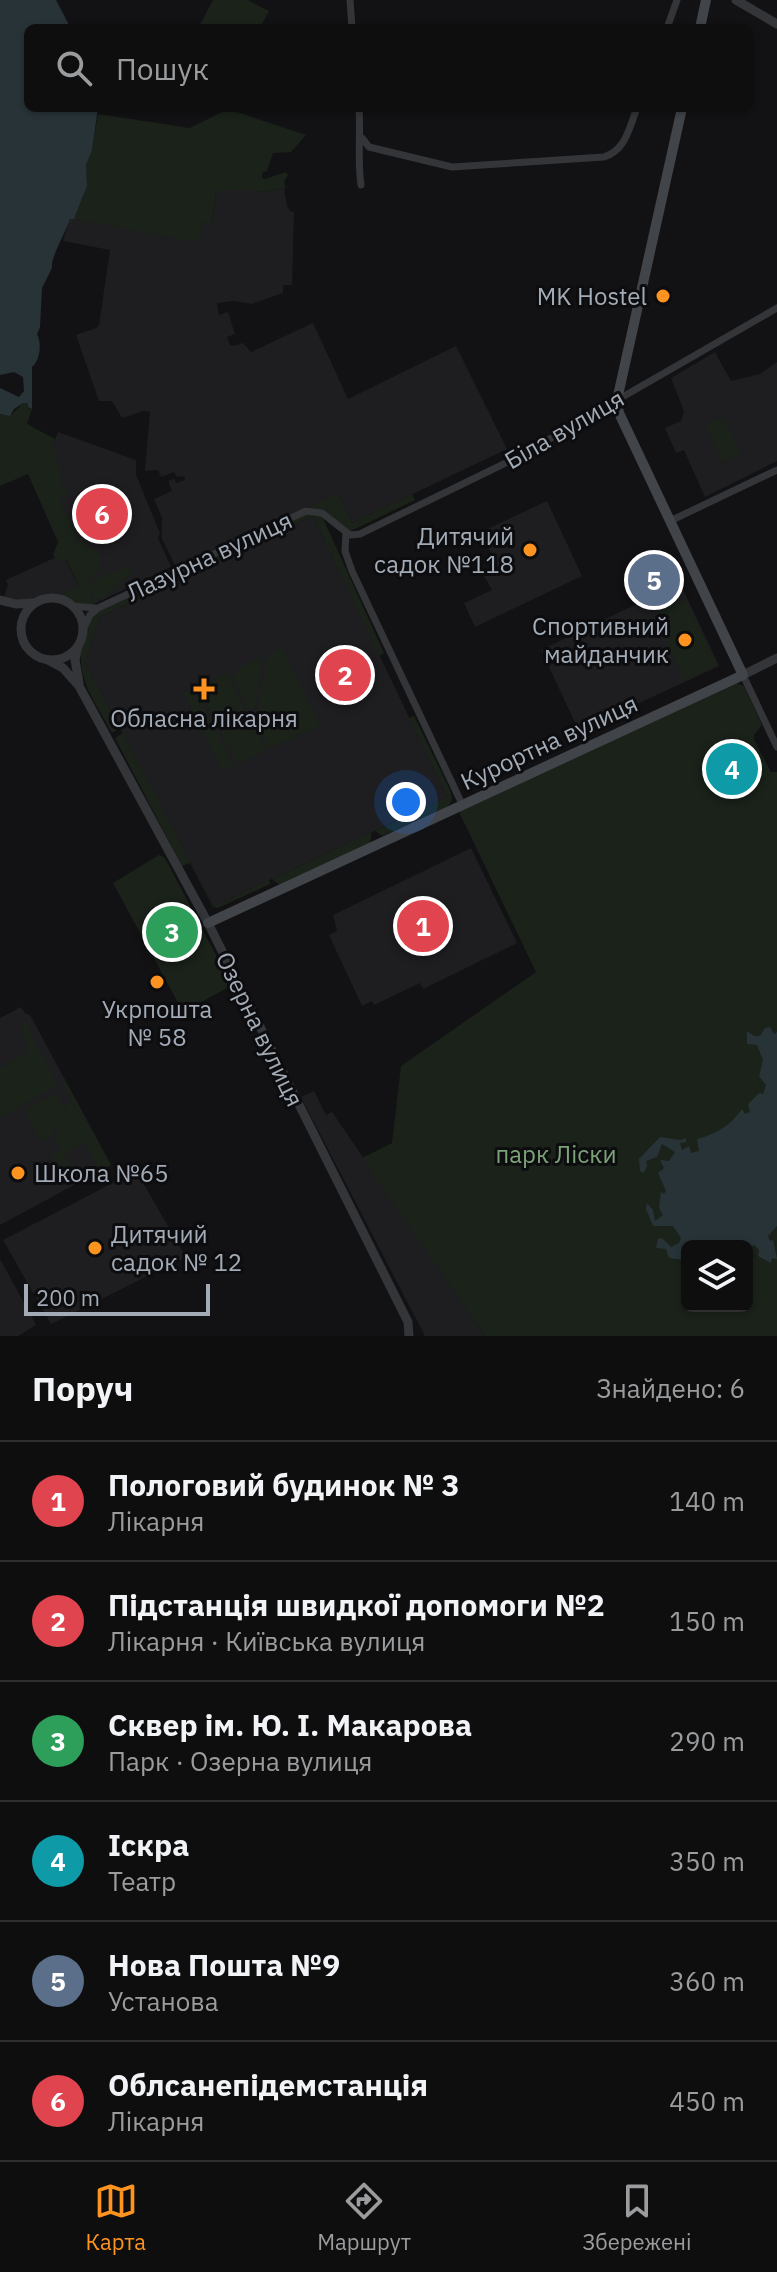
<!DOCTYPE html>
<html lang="uk">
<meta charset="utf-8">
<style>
body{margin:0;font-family:"IBM Plex Sans",sans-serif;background:#1c1c1d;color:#f1f3f6}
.controls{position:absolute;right:24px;bottom:24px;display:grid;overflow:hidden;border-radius:12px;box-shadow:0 2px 6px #0004}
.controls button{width:72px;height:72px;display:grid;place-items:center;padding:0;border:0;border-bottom:2px solid #2e2e2f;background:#0e0e0f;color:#f1f3f6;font:40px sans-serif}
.scale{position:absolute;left:24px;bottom:20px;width:186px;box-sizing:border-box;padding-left:8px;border:4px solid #a2abb6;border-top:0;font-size:22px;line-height:28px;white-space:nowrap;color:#a2abb6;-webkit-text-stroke:6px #0d0d0f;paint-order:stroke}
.you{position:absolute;left:406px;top:802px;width:28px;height:28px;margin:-20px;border:6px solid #fff;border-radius:50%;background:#1a73e8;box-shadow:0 0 0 12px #1a73e833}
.badge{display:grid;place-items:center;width:52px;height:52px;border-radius:50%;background:#ff931f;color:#fff;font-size:26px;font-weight:700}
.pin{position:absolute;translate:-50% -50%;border:4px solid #fff;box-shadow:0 2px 8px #0006}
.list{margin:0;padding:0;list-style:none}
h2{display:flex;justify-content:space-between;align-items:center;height:104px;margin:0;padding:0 32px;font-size:34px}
h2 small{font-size:26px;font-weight:400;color:#9b9c9e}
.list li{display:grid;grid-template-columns:52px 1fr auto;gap:24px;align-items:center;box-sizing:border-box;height:120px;padding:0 32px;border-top:2px solid #2e2e2f}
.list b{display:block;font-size:30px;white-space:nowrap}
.list p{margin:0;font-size:26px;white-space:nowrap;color:#9b9c9e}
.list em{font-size:26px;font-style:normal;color:#9b9c9e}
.icon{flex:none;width:44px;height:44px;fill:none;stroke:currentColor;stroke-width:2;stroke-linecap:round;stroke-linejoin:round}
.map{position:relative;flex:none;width:777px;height:1336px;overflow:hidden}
.search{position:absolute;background:#0e0e0f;box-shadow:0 2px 6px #0004;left:24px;right:24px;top:24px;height:88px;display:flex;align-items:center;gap:20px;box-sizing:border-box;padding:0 28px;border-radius:12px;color:#9b9c9e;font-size:30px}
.sheet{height:824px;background:#0e0e0f}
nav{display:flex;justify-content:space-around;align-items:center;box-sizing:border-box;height:112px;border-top:2px solid #2e2e2f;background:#0e0e0f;font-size:22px;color:#9b9c9e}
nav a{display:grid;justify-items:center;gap:4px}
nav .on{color:#ff931f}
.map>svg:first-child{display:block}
</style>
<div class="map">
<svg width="777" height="1336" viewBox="0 0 777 1336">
<rect width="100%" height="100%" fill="#121214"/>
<g fill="#1e1e21">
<path d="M284 188 287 206 290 211 294 212 292 285H283V293L252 304 234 301 217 303 219 315 228 312 235 334 227 337 230 345 234 346 243 343 251 352 313 323 348 399 456 346 507 449 352 523 338 493 176 567 162 539V518L154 499 172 491 168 481 174 479 176 483 185 480 184 476 177 477 174 472 161 477 158 470 145 471 150 412 143 411 122 418 112 401H99L76 335 96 328 99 325 110 250 63 241 70 218 199 239 204 220 212 221 216 190H253V193Z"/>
<path d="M715 352 731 381 760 374 777 362V461L705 497 684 450 676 453 665 428 681 421 684 411 671 378Z"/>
<path d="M58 432 136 460V475L160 533 158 538 171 567 94 604 44 495 48 456Z"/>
<path d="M547 501 582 576 475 627 464 603 492 590 484 576 498 568 481 532Z"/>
<path d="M313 516 447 797 214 906 85 662 100 617Z"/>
<path d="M63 554 79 587 59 596 47 595 31 601 20 602 4 597 8 585 6 580Z"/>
<path d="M680 583 719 666 579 731 541 650Z"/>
<path d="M471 848 517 943 423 989 420 983 374 1005 372 1001 362 1006 329 935 337 931 333 915Z"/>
<path d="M21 1007 25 1013 30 1015 111 1165 0 1225V1018Z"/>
<path d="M314 1091 326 1115 332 1112 485 1336H425L301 1097Z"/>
<path d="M136 1171 186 1257 51 1324 3 1240Z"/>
<path d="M0 1259 36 1325 18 1336H0Z"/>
</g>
<g fill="#1a221a" fill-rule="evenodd">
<path d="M213 0H248L269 11 260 28H198Z"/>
<path d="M228 109 306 135 291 152 273 153 267 171 262 173V178L265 179 286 172 288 175 284 182 286 190 284 188 253 193 252 190H216L212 222 204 221 199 240 196 242 74 219 87 186 86 165 92 150 98 114 190 128Z"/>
<path d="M23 403H28L29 409H32L27 424 55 439 52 446 56 450 55 463 59 464 62 474 60 478 62 488 66 485 70 492 61 497 60 504 64 505 63 511C72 518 77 529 76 541L87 542 88 546 99 550V570L89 578 90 583C95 579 124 567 131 565L130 575 103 598H95L89 590 94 604 85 607 59 596 79 586 66 559 56 560 53 554 58 542 28 474 0 486V414L10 416Z"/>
<path d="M724 417 741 454 722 462 705 425Z"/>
<path d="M338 493 352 523 412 494 415 500 351 531 346 530 324 510 307 507Z"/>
<path d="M308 513 322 516 384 653 379 656 313 516 100 617 85 662 120 728 112 733C96 703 72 674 84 639 87 628 89 619 98 611Z"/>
<path d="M685 598 717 665 684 681 652 614Z"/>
<path d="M282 648 320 725 267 750 258 721 260 715 257 710 268 655Z"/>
<path d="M263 656 255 709 249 711 232 676 236 673 235 670Z"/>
<path d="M228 673 248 719 256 722 265 751 237 765 199 688Z"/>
<path d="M736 683 744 686 762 725 754 735V739L771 772H777V1336H485L362 1158 392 1143 401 1066 536 972 459 812ZM687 1246H747V1306H687Z"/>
<path d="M195 688 233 766 222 772 184 695 185 692Z"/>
<path d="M414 716 451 792 452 800 448 807 382 836 375 831 447 797 409 718Z"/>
<path d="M123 733 214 906 269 880 270 884 218 908 213 907 190 863 182 866 115 738Z"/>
<path d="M372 832 370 843 280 885 272 879Z"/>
<path d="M159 855 165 858 230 982 229 987 183 1012 113 883Z"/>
<path d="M24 1019 58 1085 0 1118V1068L29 1052 21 1031Z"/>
<path d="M64 1078 111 1165 103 1169 97 1167 64 1106 72 1101 61 1080Z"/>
<path d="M56 1093 83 1143 64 1155 76 1175 64 1182 52 1160 53 1153 61 1151 54 1139 57 1129 52 1131 51 1137 42 1141V1136L39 1137 24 1110Z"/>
</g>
<g fill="#283338">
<path d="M0 0H56L68 23 67 28H28V108H98L92 150 86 165 87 186 74 219H70C66 232 50 258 52 268L42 288 40 327 37 334C42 344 40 360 32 367V409L28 407V403H23L14 409 10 416 0 414V388L19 397 24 391 23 377 14 372 0 375Z"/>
<path d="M770 1027 774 1034 777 1032V1226L768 1236 770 1241 773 1240 777 1259 772 1258 771 1263 758 1256 759 1250 754 1245 747 1249V1246H707L702 1242 699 1245 703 1246H687L682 1250 685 1260 669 1258 666 1249 656 1248 658 1239 662 1238 671 1247 679 1243 681 1238 673 1226H653L646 1209 647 1203 653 1210 655 1221 663 1215 659 1208 661 1192 664 1194 666 1191 658 1173 664 1168 660 1160 669 1161 675 1152 662 1144 657 1157 646 1161 647 1166 644 1173 640 1171 639 1159 660 1137 681 1140 686 1138V1142L680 1143 682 1150 689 1146 691 1153 699 1151 697 1139C716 1134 730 1126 742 1109L745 1114 750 1112 748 1104 759 1093 763 1094 766 1085 759 1076 763 1060 757 1045 747 1044V1031L754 1036H760L765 1028Z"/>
</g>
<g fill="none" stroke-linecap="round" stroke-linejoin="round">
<g stroke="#333539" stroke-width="7">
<path d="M350 0 352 28"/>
<path d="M667 28 677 0"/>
<path d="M359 108C361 134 357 158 361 185"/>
<path d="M362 138 369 147 452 167 604 157C626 150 629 128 637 108"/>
<path d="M670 521 777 470"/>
<path d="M346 533 345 551 352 571 462 804"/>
<path d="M73 606 95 608"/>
<path d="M83 630 90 615 98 608 306 511 322 513 350 535 360 534 520 456 777 308"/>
<path d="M743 675 777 747"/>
</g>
<g stroke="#333539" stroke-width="9">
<path d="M736 0 777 24"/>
<circle cx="52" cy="629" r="31"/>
<path d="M0 600 16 604 35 603"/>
<path d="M78 646 75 660 79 683"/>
<path d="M48 660 63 668 79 686 208 923 408 1322 409 1336"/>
<path d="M743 675 777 658"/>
</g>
<g stroke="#414449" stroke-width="10">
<path d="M700 28 706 0"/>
<path d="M208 923 743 675 619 413 617 400 682 108"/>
</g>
</g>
<g fill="#ff931f" stroke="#0d0d0f" stroke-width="3">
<circle cx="663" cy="296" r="8"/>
<circle cx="530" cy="550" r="8"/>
<circle cx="685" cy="640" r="8"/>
<path d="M200 677h8v8h8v8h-8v8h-8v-8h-8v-8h8z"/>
<circle cx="157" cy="982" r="8"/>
<circle cx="18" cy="1173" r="8"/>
<circle cx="95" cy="1248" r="8"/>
</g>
<g text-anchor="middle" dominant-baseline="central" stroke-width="6" stroke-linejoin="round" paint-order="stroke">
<g font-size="24" fill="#a2abb6" stroke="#0d0d0f" text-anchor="end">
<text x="647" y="296">MK Hostel</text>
<text x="514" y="536">Дитячий<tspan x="514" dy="28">садок №118</tspan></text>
<text x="669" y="626">Спортивний<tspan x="669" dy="28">майданчик</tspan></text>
<text x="204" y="718" text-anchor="middle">Обласна лікарня</text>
<text x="157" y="1009" text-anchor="middle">Укрпошта<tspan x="157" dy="28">№ 58</tspan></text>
<text x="34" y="1173" text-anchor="start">Школа №65</text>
<text x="111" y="1234" text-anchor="start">Дитячий<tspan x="111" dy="28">садок № 12</tspan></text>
</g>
<g font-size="24" fill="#a2abb6" stroke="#0d0d0f">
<text transform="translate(564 429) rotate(-30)">Біла вулиця</text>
<text transform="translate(209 556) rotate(-25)">Лазурна вулиця</text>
<text transform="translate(549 742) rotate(-25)">Курортна вулиця</text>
<text transform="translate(260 1029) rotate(64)">Озерна вулиця</text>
</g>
<g font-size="24" fill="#7ba278" stroke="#0d0d0f">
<text x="556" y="1154">парк Ліски</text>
</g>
</g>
</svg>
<div class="controls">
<button><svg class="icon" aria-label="layers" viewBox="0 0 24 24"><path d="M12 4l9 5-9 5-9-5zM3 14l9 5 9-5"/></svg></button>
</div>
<div class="scale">200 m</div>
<div class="you"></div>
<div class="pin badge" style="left:423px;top:926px;background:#e0444e">1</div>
<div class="pin badge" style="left:345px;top:675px;background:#e0444e">2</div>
<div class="pin badge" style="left:172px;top:932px;background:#2e9e5b">3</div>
<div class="pin badge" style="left:732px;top:769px;background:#0f9aa8">4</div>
<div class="pin badge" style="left:654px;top:580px;background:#5c6f8a">5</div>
<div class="pin badge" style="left:102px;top:514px;background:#e0444e">6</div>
<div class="search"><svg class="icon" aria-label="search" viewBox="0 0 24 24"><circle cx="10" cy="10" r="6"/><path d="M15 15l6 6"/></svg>Пошук</div>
</div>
<section class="sheet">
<h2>Поруч<small>Знайдено: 6</small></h2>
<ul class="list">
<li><span class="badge" style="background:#e0444e">1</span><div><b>Пологовий будинок № 3</b><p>Лікарня</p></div><em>140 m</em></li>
<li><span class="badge" style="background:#e0444e">2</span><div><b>Підстанція швидкої допомоги №2</b><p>Лікарня · Київська вулиця</p></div><em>150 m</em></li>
<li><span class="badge" style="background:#2e9e5b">3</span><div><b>Сквер ім. Ю. І. Макарова</b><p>Парк · Озерна вулиця</p></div><em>290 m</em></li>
<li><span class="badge" style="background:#0f9aa8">4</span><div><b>Іскра</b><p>Театр</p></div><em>350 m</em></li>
<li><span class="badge" style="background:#5c6f8a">5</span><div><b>Нова Пошта №9</b><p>Установа</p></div><em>360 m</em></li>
<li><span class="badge" style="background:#e0444e">6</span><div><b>Облсанепідемстанція</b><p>Лікарня</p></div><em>450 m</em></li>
</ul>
</section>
<nav>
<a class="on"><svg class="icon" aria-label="map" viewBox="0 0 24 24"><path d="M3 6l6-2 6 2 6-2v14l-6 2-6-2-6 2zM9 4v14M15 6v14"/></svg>Карта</a>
<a><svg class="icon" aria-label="directions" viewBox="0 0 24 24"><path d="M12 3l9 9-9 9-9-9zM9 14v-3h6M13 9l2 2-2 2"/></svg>Маршрут</a>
<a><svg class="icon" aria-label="saved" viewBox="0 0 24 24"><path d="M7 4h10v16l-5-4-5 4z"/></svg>Збережені</a>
</nav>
